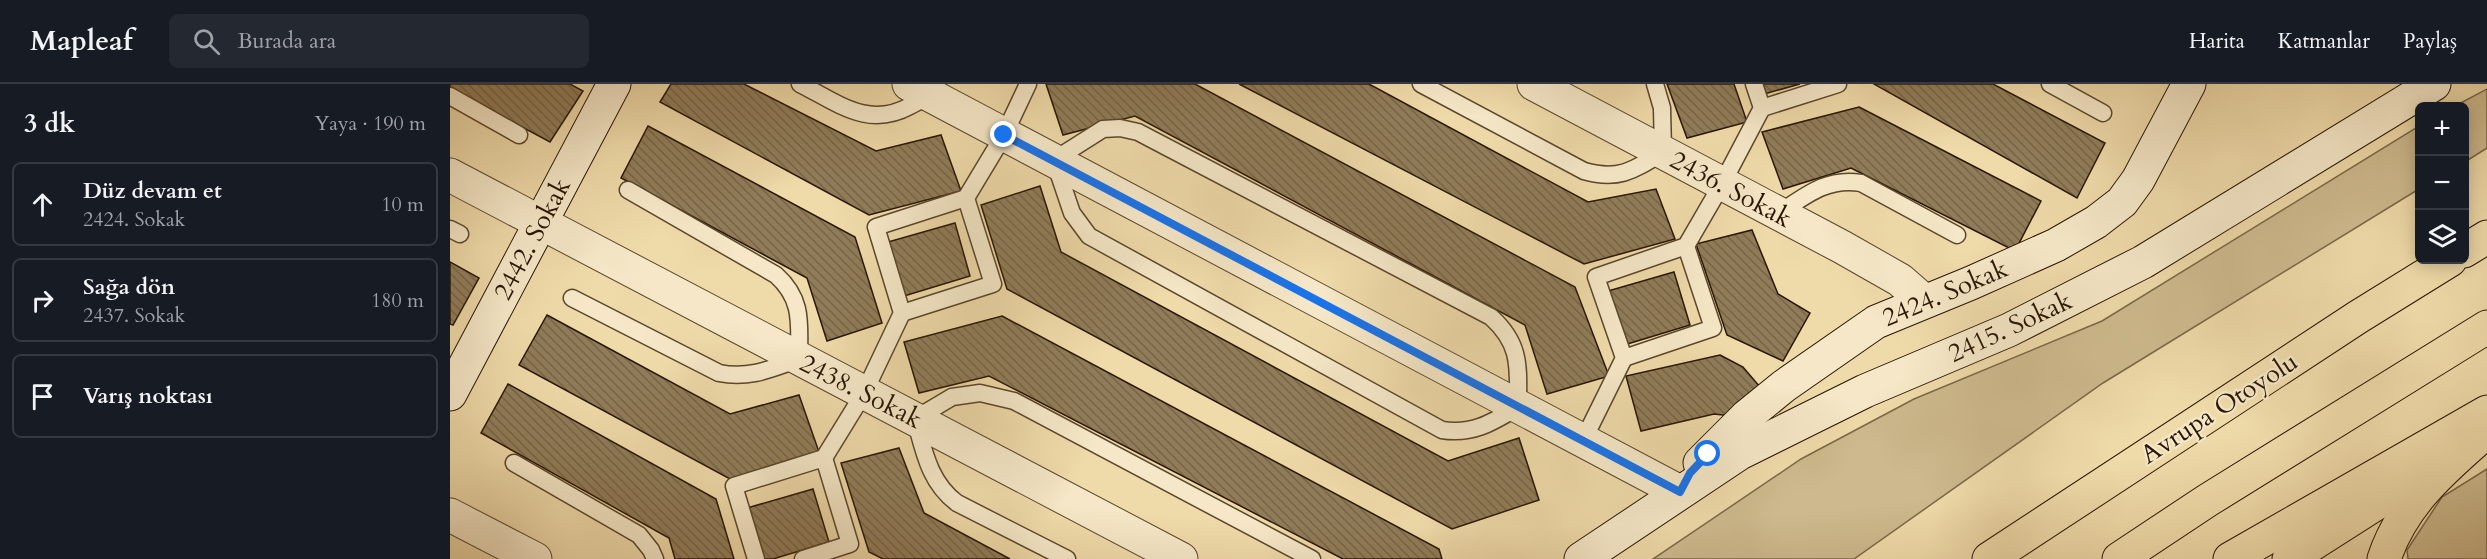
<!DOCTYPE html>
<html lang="tr">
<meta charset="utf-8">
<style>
body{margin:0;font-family:Cardo,serif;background:#242831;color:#f1f3f6}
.controls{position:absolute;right:18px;top:18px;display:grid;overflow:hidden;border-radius:9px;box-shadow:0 3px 15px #0003}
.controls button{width:54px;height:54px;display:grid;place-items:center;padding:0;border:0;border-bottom:2px solid #363941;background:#171b24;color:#f1f3f6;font:30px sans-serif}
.stop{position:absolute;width:18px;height:18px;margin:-14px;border:4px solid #1a73e8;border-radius:50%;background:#fff}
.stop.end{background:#1a73e8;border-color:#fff;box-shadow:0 2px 6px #0008}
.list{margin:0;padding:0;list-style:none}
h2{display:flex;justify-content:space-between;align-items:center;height:78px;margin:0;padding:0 24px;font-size:26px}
h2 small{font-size:20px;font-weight:400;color:#9ea1a6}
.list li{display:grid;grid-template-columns:39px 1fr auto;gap:18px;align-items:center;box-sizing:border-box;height:84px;margin:0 12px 12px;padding:0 12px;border:2px solid #363941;border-radius:9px}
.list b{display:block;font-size:22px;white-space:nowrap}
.list p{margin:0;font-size:20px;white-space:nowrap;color:#9ea1a6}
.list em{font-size:20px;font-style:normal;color:#9ea1a6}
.icon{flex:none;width:33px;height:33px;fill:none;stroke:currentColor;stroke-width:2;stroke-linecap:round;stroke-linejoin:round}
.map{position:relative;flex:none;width:2037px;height:475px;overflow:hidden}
header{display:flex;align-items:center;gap:36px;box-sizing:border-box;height:84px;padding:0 30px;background:#171b24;border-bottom:2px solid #363941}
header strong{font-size:28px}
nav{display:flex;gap:33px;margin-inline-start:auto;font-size:21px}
.search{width:420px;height:54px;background:#242831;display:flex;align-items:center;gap:15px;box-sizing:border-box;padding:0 21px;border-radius:9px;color:#9ea1a6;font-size:22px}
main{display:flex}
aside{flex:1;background:#171b24}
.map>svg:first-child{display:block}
</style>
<header>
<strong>Mapleaf</strong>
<div class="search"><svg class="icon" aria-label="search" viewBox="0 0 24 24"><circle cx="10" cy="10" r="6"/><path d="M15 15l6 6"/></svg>Burada ara</div>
<nav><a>Harita</a><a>Katmanlar</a><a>Paylaş</a></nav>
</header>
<main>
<aside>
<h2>3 dk<small>Yaya · 190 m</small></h2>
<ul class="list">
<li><svg class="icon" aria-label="ahead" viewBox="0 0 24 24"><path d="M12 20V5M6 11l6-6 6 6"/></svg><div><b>Düz devam et</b><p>2424. Sokak</p></div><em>10 m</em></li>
<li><svg class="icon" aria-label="right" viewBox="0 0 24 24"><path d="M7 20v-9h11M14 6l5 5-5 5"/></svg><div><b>Sağa dön</b><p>2437. Sokak</p></div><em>180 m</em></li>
<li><svg class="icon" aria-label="arrive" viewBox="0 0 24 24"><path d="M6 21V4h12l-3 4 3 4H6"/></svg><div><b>Varış noktası</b></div></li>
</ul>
</aside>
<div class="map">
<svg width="2037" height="475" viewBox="0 0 2037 475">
<defs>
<pattern id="building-back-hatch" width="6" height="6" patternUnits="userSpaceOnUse" patternTransform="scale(1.5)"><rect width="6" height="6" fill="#907c59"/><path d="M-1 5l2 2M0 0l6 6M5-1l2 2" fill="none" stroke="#766547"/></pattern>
</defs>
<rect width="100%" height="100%" fill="#efdaa9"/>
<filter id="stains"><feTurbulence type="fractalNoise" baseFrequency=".00333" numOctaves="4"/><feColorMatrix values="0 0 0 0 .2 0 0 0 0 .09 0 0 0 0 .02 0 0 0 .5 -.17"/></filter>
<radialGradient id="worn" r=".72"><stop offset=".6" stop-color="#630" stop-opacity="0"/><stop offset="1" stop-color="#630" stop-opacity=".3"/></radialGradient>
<g fill="#cdb98d" stroke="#7b6848" stroke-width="1.5">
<path d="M2037 5V64L2015 78 2014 22H2005Z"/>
<path d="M1969 42V105L1653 299 1404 475H1203L1351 375 1464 315 1652 237Z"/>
<path d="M2037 385V475H1958L1957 466 1992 413Z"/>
</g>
<g fill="url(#building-back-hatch)" stroke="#291603" stroke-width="1.5">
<path d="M0 0H120L133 7 100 58 0 4Z"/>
<path d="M221 0H294L426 67 491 51 511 107 419 131 210 18Z"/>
<path d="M596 0H745L1125 203 1159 292 1097 310 1075 241 685 32 613 51Z"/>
<path d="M789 0H919L1138 118 1206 105 1225 155 1134 180Z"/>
<path d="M1217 0H1284L1297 38 1237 54Z"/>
<path d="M1311 0H1350L1314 10Z"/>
<path d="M1424 0H1543L1655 59 1627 114Z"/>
<path d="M1409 23 1591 117 1565 167 1401 84 1333 105 1312 48Z"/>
<path d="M198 42 405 153 432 239 377 257 357 194 171 94Z"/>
<path d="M590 102 611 168 998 377 1069 354 1089 416 1002 445 557 205 531 121Z"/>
<path d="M505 139 520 192 454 212 438 158Z"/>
<path d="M1302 146 1328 210 1360 229 1333 277 1277 251 1246 160Z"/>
<path d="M0 178 29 194 3 241 0 240Z"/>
<path d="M1224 188 1240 241 1174 261 1158 207Z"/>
<path d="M97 231 280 330 349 311 369 368 280 395 69 281Z"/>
<path d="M552 232 989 465 992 475H893L539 292 469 309 454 258Z"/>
<path d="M1270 271 1293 283 1316 310 1282 332 1264 330 1191 347 1176 292Z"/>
<path d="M58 300 266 415 284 475H225L219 454 31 349Z"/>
<path d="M449 364 474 429 560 475H433L419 468 391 379Z"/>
<path d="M363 405 379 458 323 475H312L297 424Z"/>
</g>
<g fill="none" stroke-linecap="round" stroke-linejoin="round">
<g stroke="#5a472c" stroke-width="19">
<g id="lane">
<path d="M350 0C388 19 418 45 460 22 467 18 475 15 480 10"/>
<path d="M971 0 1134 87C1169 97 1184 86 1213 68L1212 24 1205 0"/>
<path d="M1600 0 1653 29"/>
<path d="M0 12 69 51"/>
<path d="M1312 24 1388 0"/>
<path d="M670 44 688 48 1041 233C1072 261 1068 284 1068 323 1043 338 1023 351 992 346L639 152 622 129 604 76 653 45Z"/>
<path d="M1328 130C1355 112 1377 93 1411 99L1507 151"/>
<path d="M0 145 10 150"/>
<path d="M122 214 269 289C299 295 321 285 349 275 349 241 354 216 326 191L178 106"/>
<path d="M452 229 543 200 516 114"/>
<path d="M1174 274 1263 244 1236 162"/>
<path d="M1133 357 1174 274 1146 193 1236 162 1272 100 1312 24 1304 0"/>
<path d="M64 379 189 451 201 466 205 475"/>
<path d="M306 475 284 402 374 374 414 309 452 229 426 143 516 114 554 51 578 0"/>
<path d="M353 475 400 460 374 374"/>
<path d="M617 475 507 419C479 398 474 367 465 335L502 313 530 309 564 317 862 475"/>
</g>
</g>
<g stroke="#5a472c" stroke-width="35">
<g id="street">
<path d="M459 0 1230 408"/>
<path d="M1084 0 1392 163 1450 196 1474 217"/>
<path d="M0 91 731 475"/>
<path d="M0 431 85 475"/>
</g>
</g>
<g stroke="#291603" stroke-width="35">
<g id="secondary">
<path d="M0 310 164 0"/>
<path d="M1250 379 1297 332 1334 302 1426 238 1521 199 1606 161 1646 138 1672 118 1688 96 1739 0"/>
<path d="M1131 475 1290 369 1415 307 1559 246 1693 178 1984 0"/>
</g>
</g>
<g stroke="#291603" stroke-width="35">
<g id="highway">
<path d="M2014 167 2037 153"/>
<path d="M1539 475 1908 233 2000 176"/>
<path d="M1669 475 1758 416 2037 243"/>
<path d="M1780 475 2037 328"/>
<path d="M1839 475 1991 378"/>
<path d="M1934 475C1951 423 1988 390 2028 355"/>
</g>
</g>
<use href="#lane" stroke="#f5e7c7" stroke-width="16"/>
<use href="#street" stroke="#f5e7c7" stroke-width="33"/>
<use href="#secondary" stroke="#f5e7c7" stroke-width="33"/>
<use href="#highway" stroke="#efdaa9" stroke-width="33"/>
</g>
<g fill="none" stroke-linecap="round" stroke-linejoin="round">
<path stroke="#1a73e8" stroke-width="8" d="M554 51 1230 408 1240 389 1258 370"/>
</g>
<g text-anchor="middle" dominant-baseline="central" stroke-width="4.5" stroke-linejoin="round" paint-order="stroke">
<g font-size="26" fill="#291603" stroke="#f5e7c7">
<text transform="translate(1281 105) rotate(28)">2436. Sokak</text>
<text transform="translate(82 155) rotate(-62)">2442. Sokak</text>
<text transform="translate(1495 209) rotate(-23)">2424. Sokak</text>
<text transform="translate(1560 243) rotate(-25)">2415. Sokak</text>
<text transform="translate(411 307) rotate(27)">2438. Sokak</text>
<text transform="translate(1769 324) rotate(-33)">Avrupa Otoyolu</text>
</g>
</g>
<rect width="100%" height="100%" filter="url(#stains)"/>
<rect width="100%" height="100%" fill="url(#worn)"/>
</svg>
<div class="controls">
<button>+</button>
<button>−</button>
<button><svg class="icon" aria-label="layers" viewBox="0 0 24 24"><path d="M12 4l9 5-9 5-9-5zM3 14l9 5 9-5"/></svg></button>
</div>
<div class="stop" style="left:1258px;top:370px"></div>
<div class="stop end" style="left:554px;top:51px"></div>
</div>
</main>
